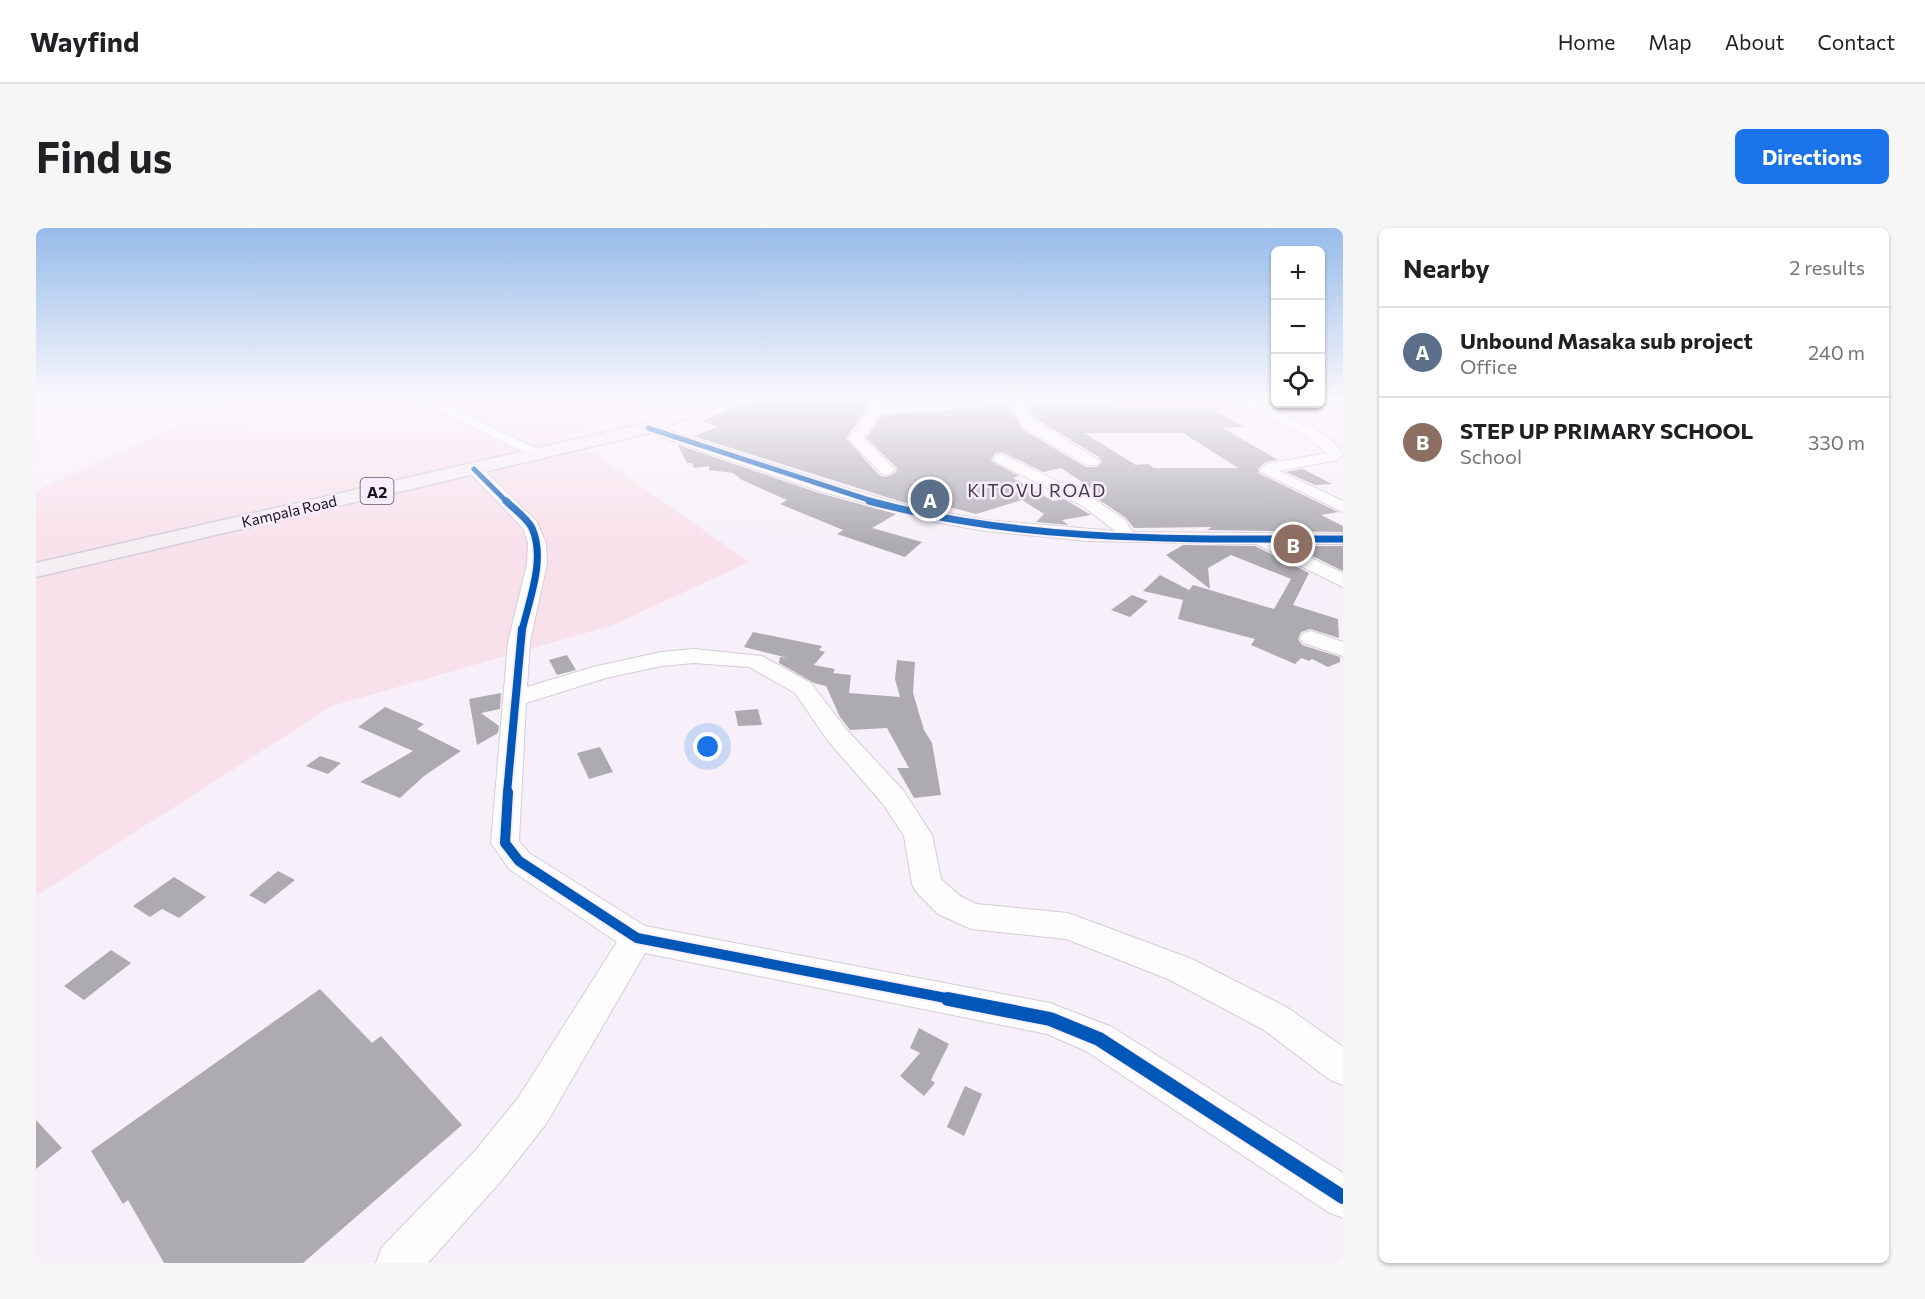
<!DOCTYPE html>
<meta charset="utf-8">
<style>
body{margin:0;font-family:Commissioner,sans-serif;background:#f6f6f6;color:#202124}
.controls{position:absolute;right:18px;top:18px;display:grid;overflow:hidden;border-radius:9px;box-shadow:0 2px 4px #0004}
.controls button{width:54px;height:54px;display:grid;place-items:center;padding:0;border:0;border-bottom:2px solid #e0e0e0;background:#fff;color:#202124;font:30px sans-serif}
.you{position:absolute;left:672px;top:519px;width:21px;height:21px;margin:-15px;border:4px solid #fff;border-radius:50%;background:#1a73e8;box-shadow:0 0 0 9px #1a73e833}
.badge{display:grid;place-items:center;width:39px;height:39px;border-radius:50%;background:#1a73e8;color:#fff;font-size:20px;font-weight:700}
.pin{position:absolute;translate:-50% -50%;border:3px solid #fff;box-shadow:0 2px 6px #0006}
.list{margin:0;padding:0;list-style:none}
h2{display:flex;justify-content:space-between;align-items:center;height:78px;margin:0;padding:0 24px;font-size:26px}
h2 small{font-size:20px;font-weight:400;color:#757577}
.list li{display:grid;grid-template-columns:39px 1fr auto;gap:18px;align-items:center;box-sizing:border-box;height:90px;padding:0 24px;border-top:2px solid #e0e0e0}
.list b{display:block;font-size:22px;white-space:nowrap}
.list p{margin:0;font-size:20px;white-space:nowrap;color:#757577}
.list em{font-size:20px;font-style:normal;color:#757577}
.icon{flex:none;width:33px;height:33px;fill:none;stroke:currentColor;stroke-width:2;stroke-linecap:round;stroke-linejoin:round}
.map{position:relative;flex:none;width:1307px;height:1035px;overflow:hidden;border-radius:9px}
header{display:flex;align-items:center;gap:36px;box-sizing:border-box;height:84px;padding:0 30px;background:#fff;border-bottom:2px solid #e0e0e0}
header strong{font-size:28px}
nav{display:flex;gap:33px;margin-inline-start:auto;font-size:21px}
.intro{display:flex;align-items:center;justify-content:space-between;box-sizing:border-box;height:144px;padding:0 36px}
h1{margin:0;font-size:42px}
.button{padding:15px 27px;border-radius:9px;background:#1a73e8;color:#fff;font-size:21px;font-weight:700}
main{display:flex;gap:36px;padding:0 36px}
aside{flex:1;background:#fff;border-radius:9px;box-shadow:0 2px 4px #0004}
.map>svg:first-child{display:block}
</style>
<header>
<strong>Wayfind</strong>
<nav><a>Home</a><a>Map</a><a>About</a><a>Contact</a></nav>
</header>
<div class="intro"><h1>Find us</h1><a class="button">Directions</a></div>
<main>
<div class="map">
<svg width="1307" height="1035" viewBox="0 0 1307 1035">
<rect width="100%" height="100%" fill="#f7f0fa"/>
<path fill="#f9e1eb" d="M194 173H597L585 182 533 208 713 334 577 397 296 478 0 668V263Z"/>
<g fill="#aeaab2" fill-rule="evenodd">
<path d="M710 173H829L831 181 810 210 843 247 850 249 860 244 861 240 830 210 846 187 951 179 960 174 971 173 986 201 1050 239H1061L1066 234 1063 229 1000 191 989 173 1064 175 1072 179H1173L1208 199 1187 200 1242 232 1230 234 1222 241V245L1302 284 1285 287 1307 298V304L1171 302 1176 299 1098 300 1090 290 1056 267 1064 266 1025 240 1007 244 966 224 958 226 955 233 983 248 977 250 1017 273 1028 271 1055 287 1026 292 1032 297 1000 294 1008 286 986 272 940 286 883 271 876 276 866 274 657 208 682 199 667 193ZM1048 205H1147L1202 240H1118L1112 236 1100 237Z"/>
<path d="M642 217 783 265 860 286 836 300 886 314 869 329 801 306 807 302 744 276 751 272 706 252 697 245 673 242V238L658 240 656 235H651Z"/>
<path d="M1265 241 1269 242 1296 256 1279 257 1250 244Z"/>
<path d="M1147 317 1219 318 1273 345 1257 377 1302 391 1303 410 1274 401 1265 404 1262 411 1266 417 1304 429V434L1292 439 1276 431 1273 433 1265 430 1259 436 1215 417 1219 411 1142 391 1147 372 1107 363 1124 347 1153 362 1157 357 1238 381 1255 351 1195 327 1172 340 1174 361 1130 327Z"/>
<path d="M1256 318H1307V343Z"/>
<path d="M1096 367 1112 373 1094 389 1075 382Z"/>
<path d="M717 404 786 418 783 422 789 424 778 437 799 441 797 445 815 447 813 465 864 469 859 451 861 432 879 434 877 465 888 502 896 515 905 567 878 570 861 540H873L851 500 814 502 804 489 790 458 778 455 743 435 744 429 752 430 708 419Z"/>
<path d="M531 427 540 442 521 447 513 432Z"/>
<path d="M465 465 464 481 445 485 463 498 462 505 441 517 433 471Z"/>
<path d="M349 479 388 496 381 501 425 523 388 548 364 570 324 554 377 523 322 499Z"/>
<path d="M722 481 726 497 702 498 699 483Z"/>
<path d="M564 519 577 544 553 551 541 525Z"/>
<path d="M284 528 305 535 292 546 270 538Z"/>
<path d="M242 643 259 652 229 676 213 667Z"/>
<path d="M138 649 170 669 143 690 126 681 114 689 97 678Z"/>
<path d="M75 722 95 735 48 772 28 758Z"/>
<path d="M284 761 336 815 345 808 426 897 267 1035H128L92 972 87 976 55 923Z"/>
<path d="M883 800 913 816 895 852 899 855 888 868 864 848 884 825 874 820Z"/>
<path d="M929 858 946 866 928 908 911 899Z"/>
<path d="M0 892 26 920 0 941Z"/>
</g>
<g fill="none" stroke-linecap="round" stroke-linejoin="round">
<g stroke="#d3cdd5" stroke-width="2">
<g id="minor">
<path d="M381 173H399L510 225 502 230 497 228Z"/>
<path d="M831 173H845L846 177 958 173 951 177 885 184 845 185 827 210 859 242 851 247 845 245 812 210 822 200 833 181Z"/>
<path d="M973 173H987L998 193 1061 231 1064 234 1061 237H1051L987 199Z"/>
<path d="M1065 173H1218L1275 198 1296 213 1307 225 1301 232 1243 243 1307 273V284L1223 243 1231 236 1291 225 1264 204 1206 177H1072Z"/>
<path d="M612 196 796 256 865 276 949 292 1079 303 1047 278 960 234 957 231 960 228 965 226 1058 271 1089 292 1097 304 1307 306V316H1246L1307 345V359L1220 316 1051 313 949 303 899 294 784 263 607 203V197Z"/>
<path d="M438 236 444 238 501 294 510 315 511 336 494 414 491 459 557 439 625 424 658 421 726 428 775 455 810 501 867 562 896 607 905 651 924 668 940 676 1032 685 1156 731 1252 780 1307 819V857L1294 852 1228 802 1132 751 1030 711 935 701 902 686 880 664 876 656 868 608 847 576 792 513 759 465 713 439 658 435 625 438 570 450 490 475 483 613 493 625 609 698 1014 775 1076 799 1307 945V990L1292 984 1050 823 1011 806 609 725 510 896 466 952 392 1035H340L346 1019 438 924 482 870 581 714 473 641 455 615 472 414 491 336 492 315 487 300 430 241Z"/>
<path d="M1275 403 1307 414V428L1267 415 1264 410 1267 405Z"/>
</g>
</g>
<g stroke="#d2cfd4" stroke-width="3">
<path id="major" d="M663 173H687L684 177 618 204 0 349V335L606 196Z"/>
</g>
<use href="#minor" fill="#fefdfe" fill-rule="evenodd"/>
<use href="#major" fill="#f5eff4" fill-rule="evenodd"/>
<g stroke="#f8edfd" stroke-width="8">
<g id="cycleway-far4">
<path d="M612 200 839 274"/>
<path d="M438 241 471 274"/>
</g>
</g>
<g stroke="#f8edfd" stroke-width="10">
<g id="cycleway-far3">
<path d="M470 273C478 281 491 290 496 300 510 331 493 372 486 403"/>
<path d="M833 273C988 315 1148 311 1307 311"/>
</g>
</g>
<g stroke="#f8edfd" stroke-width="12">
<path id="cycleway-far2" d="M471 565 486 401"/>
</g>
<g stroke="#f8edfd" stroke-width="14">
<path id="cycleway-far1" d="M472 564 469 615 483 633 601 710 920 772"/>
</g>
<g stroke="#f8edfd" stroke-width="17">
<path id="cycleway" d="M912 771 1014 791 1063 811 1307 969"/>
</g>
<use href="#cycleway-far4" stroke="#0057b8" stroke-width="5"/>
<use href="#cycleway-far3" stroke="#0057b8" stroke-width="7"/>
<use href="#cycleway-far2" stroke="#0057b8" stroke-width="8"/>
<use href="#cycleway-far1" stroke="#0057b8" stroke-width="10"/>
<use href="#cycleway" stroke="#0057b8" stroke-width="14"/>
</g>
<linearGradient id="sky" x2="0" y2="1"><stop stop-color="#96bbe9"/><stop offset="0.54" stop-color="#fbf8fd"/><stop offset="1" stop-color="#fbf8fd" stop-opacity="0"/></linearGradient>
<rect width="1307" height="318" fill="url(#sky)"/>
<g text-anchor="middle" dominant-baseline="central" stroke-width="5" stroke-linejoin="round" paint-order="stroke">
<g font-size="15" fill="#18131a" stroke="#f8edfd">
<text transform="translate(253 283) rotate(-13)">Kampala Road</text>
</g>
<rect fill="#f8edfd" stroke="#5b545e" stroke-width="1.5" x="324.5" y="250" width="33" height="26" rx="4.5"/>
<g font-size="16" font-weight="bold" fill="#18131a">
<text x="341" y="263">A2</text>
</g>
<g font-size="18" letter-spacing="1.5" fill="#443a49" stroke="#f8edfd">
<text x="1001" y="262">KITOVU ROAD</text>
</g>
</g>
</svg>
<div class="controls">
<button>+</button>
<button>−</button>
<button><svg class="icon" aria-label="locate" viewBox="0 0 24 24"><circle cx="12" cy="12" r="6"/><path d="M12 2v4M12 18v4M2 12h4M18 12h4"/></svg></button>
</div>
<div class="you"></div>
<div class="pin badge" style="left:894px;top:271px;background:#5c6f8a">A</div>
<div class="pin badge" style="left:1257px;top:316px;background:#8d6e63">B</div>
</div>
<aside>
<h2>Nearby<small>2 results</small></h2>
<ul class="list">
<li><span class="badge" style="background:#5c6f8a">A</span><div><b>Unbound Masaka sub project</b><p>Office</p></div><em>240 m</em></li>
<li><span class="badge" style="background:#8d6e63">B</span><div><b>STEP UP PRIMARY SCHOOL</b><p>School</p></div><em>330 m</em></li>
</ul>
</aside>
</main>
